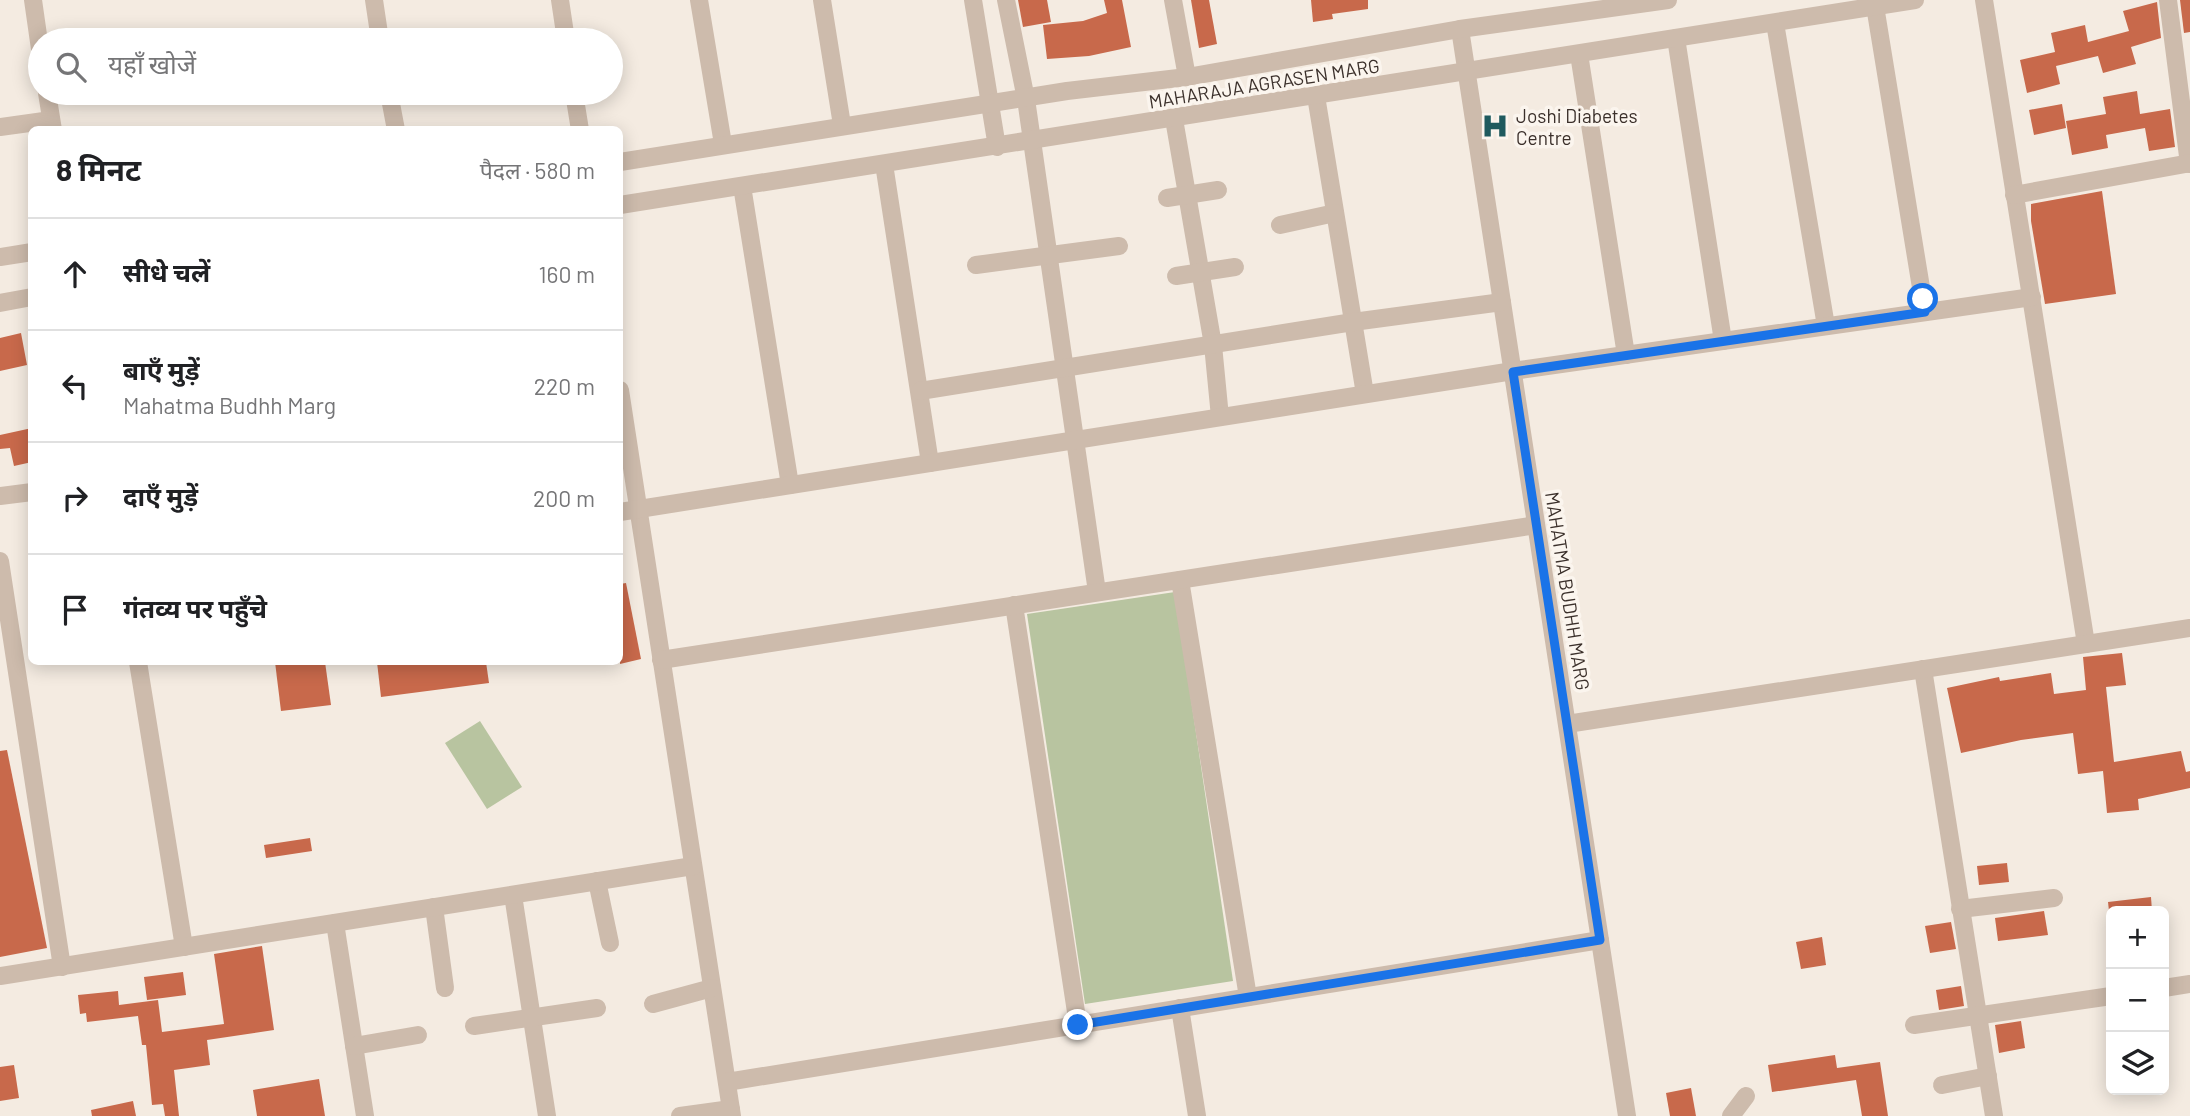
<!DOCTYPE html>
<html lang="hi">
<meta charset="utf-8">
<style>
body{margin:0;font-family:Barlow,"Noto Sans Devanagari",sans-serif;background:#f2f2f2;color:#202124}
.controls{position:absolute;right:21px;bottom:21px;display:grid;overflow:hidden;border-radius:10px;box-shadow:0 4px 18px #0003}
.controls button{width:63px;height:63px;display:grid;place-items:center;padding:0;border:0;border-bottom:2px solid #e0e0e0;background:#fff;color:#202124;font:35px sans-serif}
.stop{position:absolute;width:21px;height:21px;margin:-16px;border:5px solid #1a73e8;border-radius:50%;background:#fff}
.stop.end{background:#1a73e8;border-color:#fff;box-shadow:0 2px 7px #0008}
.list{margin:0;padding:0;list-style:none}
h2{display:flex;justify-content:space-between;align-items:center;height:91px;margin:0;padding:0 28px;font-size:30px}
h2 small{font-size:23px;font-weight:400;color:#757577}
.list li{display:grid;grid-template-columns:46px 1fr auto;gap:21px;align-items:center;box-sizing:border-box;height:112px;padding:0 28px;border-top:2px solid #e0e0e0}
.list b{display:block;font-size:26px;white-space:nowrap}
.list p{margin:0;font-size:23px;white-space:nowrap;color:#757577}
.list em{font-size:23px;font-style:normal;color:#757577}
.icon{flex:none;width:38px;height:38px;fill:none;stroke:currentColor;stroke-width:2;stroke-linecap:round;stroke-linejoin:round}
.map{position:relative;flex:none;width:2190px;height:1116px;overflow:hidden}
.search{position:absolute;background:#fff;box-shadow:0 4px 18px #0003;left:28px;top:28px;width:595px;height:77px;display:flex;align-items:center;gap:18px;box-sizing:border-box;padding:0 24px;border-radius:38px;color:#757577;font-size:26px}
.panel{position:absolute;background:#fff;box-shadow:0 4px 18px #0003;left:28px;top:126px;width:595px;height:539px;border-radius:10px}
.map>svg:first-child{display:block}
</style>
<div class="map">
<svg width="2190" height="1116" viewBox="0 0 2190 1116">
<rect width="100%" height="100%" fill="#f4ebe1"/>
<g fill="#b8c4a0">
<path d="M1175 592 1233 981 1085 1004 1027 614Z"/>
<path d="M480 721 522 787 487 809 445 743Z"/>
</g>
<g fill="#c8694b">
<path d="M1018 0H1047L1051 22 1023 27Z"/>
<path d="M1104 0H1122L1131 47 1089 56 1047 59 1043 25 1083 21 1107 13Z"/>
<path d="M1191 0H1209L1217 44 1199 48Z"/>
<path d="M1311 0H1368V9L1332 14 1333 19 1313 22Z"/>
<path d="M2180 0H2190V32L2184 33Z"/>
<path d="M2157 2 2161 38 2131 47 2136 64 2103 73 2098 56 2056 66 2060 84 2027 93 2020 60 2055 52 2051 33 2085 25 2088 42 2129 31 2123 11Z"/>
<path d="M2137 91 2140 114 2170 109 2175 147 2149 151 2145 128 2106 135 2108 148 2072 155 2066 121 2106 114 2103 97Z"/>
<path d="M2062 104 2066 128 2034 135 2029 110Z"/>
<path d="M2102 191 2116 294 2045 304 2031 221V204Z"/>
<path d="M21 333 27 365 0 371V338Z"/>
<path d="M32 428V462L14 466 10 448 0 449V435Z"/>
<path d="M626 583 641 659 620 664V584Z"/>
<path d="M2122 653 2126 685 2106 687 2114 762 2181 751 2186 772 2190 771V788L2138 799 2139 810 2107 813 2103 771 2078 774 2073 733 2021 740 1961 753 1947 688 1999 677 2000 681 2051 673 2054 694 2086 690 2083 657Z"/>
<path d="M275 662H325L331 705 281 711Z"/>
<path d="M377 662H486L489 683 381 697Z"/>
<path d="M7 750 47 948 0 957V751Z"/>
<path d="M310 838 312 851 266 858 264 845Z"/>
<path d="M2007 863 2009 882 1979 885 1977 866Z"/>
<path d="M2151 897 2152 911H2109L2108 902Z"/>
<path d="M2044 911 2048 935 1998 941 1995 918Z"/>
<path d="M1951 922 1956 949 1930 953 1925 926Z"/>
<path d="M1822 937 1826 965 1801 969 1796 942Z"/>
<path d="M262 946 274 1030 207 1040 210 1065 174 1070 179 1116H165L163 1104 152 1105 146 1045H142L138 1016 87 1022 86 1013 80 1014 78 995 118 991 119 1005 158 1000 162 1032 224 1024 214 954Z"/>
<path d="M183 972 186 995 147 1000 144 977Z"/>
<path d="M1961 986 1964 1006 1939 1010 1936 990Z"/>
<path d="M2021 1021 2025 1048 1999 1053 1995 1025Z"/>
<path d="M1835 1055 1837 1068 1880 1062 1888 1116H1862L1856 1080 1772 1092 1768 1065Z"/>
<path d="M14 1065 19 1098 0 1101V1067Z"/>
<path d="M319 1079 325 1116H257L253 1090Z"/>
<path d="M1691 1088 1696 1116H1670L1666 1093Z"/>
<path d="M133 1101 136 1116H92L91 1110Z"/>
</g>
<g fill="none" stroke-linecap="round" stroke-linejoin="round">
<g stroke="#cdbbac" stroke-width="18">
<path d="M33 0 40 49"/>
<path d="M374 0 380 40"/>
<path d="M560 0 566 40"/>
<path d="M699 0 723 144"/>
<path d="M822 0 842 125"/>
<path d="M973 0 997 147"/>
<path d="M1006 0 1026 99 1097 592"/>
<path d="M1173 0 1187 77"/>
<path d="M1984 0 2086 644"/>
<path d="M2168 0 2189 164"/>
<path d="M1875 6 1925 312"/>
<path d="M1775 23 1826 326"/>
<path d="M1460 29 1627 1116"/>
<path d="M1676 38 1723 341"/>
<path d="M1579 54 1626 355"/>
<path d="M47 93 53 130"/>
<path d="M389 93 396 130"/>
<path d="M574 93 580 130"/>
<path d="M1316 96 1365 394"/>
<path d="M1174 119 1213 345 1220 417"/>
<path d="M0 127 51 120"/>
<path d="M620 162 1067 91 1187 77 1460 29 1668 0"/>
<path d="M884 164 930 463"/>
<path d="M742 186 790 485"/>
<path d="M2014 195 2190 163"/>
<path d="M1167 198 1218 190"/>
<path d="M620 205 1915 0"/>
<path d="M1280 225 1335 213"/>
<path d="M0 257 32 252"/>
<path d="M976 265 1119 246"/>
<path d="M1176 276 1235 267"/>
<path d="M0 303 32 297"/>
<path d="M620 390 732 1116"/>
<path d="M920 391 1353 322 1502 302"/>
<path d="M0 496 32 492"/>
<path d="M620 512 1513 371 2032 297"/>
<path d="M0 561 62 967"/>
<path d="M1180 580 1248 997"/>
<path d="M1014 605 1078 1025"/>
<path d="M661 660 1536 525"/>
<path d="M138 662 184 947"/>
<path d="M1923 669 1994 1116"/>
<path d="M1567 724 2190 628"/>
<path d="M597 881 610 943"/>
<path d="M513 895 547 1116"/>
<path d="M434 907 445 988"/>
<path d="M1960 909 2054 898"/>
<path d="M335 923 365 1116"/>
<path d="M0 976 693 866"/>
<path d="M2164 988 2190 984"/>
<path d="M653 1004 712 988"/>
<path d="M1180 1008 1197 1116"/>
<path d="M1914 1025 2111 996"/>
<path d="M474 1026 597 1008"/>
<path d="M354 1046 418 1035"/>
<path d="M727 1082 1600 940"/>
<path d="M1942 1085 1988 1076"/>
<path d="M680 1116 731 1109"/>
<path d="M1731 1116 1746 1096"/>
</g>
</g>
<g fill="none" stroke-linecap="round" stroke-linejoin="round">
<path stroke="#1a73e8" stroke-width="9" d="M1078 1025 1600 940 1513 372 1925 312 1923 299"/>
</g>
<defs>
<g id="hospital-bare" transform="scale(2.1)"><path d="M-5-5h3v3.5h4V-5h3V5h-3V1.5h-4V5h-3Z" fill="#1f5a5e" stroke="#fbf5ee" stroke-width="2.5" paint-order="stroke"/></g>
</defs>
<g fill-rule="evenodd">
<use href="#hospital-bare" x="1495" y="126"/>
</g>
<g text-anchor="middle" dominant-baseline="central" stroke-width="7" stroke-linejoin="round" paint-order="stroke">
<g font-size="19" fill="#3b302b" stroke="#fbf5ee">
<text transform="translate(1264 83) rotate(-9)">MAHARAJA AGRASEN MARG</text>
<text transform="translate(1568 591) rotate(81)">MAHATMA BUDHH MARG</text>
</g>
<g font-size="19" fill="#3b302b" stroke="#fbf5ee" text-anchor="start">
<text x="1516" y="115">Joshi Diabetes<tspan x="1516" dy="22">Centre</tspan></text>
</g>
</g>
</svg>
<div class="controls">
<button>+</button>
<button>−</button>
<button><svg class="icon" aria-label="layers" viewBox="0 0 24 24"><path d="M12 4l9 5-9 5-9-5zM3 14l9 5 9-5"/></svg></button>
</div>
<div class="stop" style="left:1923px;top:299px"></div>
<div class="stop end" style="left:1078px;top:1025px"></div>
<div class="search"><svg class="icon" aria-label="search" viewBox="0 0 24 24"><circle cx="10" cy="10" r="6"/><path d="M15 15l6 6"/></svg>यहाँ खोजें</div>
<section class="panel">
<h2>8 मिनट<small>पैदल · 580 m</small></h2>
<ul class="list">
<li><svg class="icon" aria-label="ahead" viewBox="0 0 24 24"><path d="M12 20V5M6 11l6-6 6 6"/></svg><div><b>सीधे चलें</b></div><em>160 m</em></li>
<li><svg class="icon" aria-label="left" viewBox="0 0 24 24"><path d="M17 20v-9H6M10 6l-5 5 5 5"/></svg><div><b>बाएँ मुड़ें</b><p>Mahatma Budhh Marg</p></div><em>220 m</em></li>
<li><svg class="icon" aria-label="right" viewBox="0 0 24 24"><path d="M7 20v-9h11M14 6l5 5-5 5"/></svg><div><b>दाएँ मुड़ें</b></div><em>200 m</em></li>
<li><svg class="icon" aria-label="arrive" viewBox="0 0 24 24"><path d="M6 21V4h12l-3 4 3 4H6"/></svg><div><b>गंतव्य पर पहुँचे</b></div></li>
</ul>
</section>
</div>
